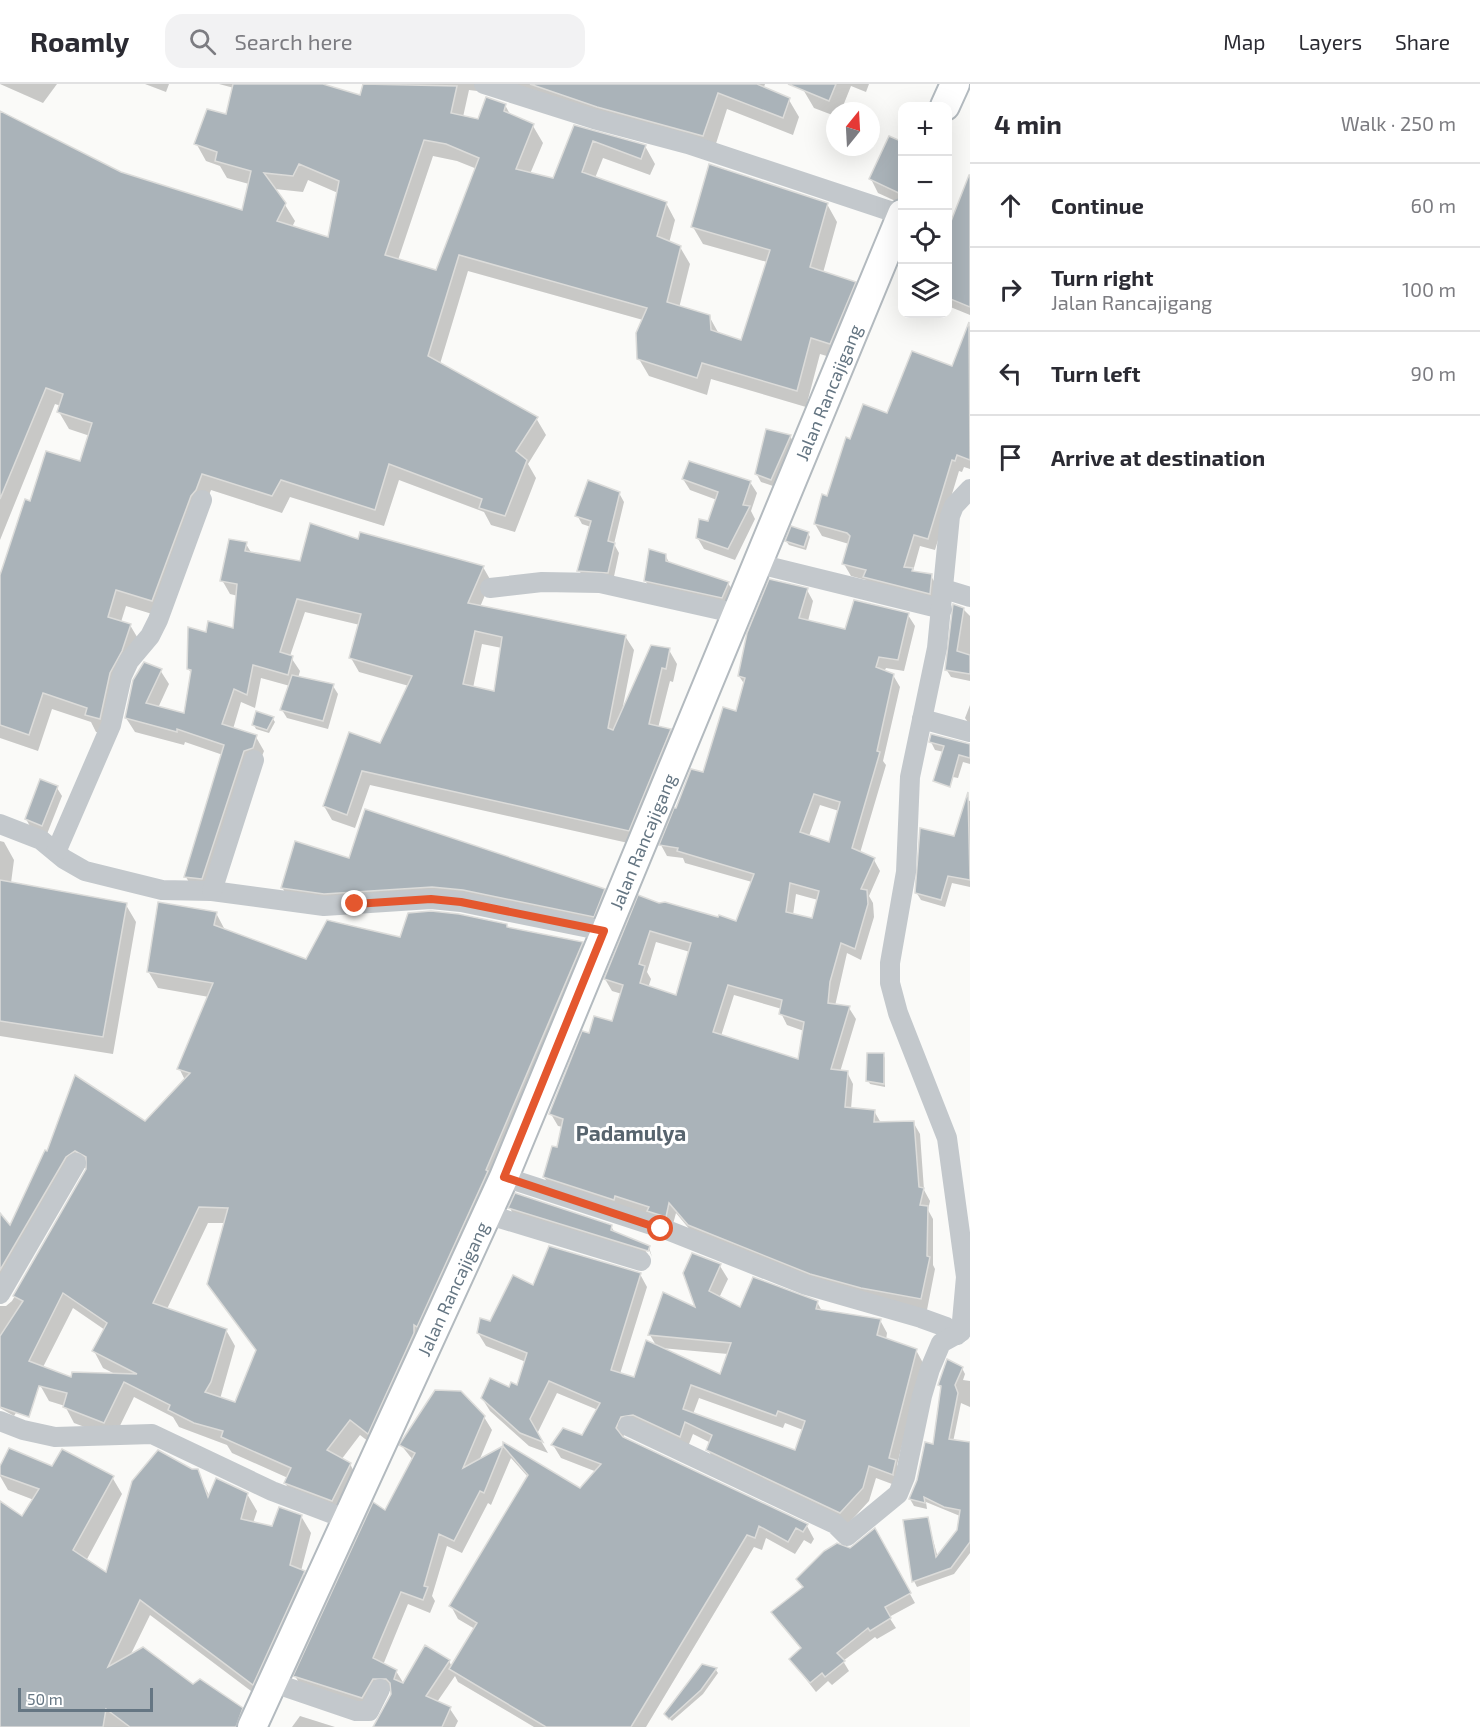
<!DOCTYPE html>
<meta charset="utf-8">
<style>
body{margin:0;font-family:"Exo 2",sans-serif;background:#f2f2f3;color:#2b2b33}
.controls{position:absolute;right:18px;top:18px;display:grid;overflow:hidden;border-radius:12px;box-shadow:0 6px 24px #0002}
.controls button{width:54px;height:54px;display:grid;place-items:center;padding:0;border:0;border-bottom:2px solid #e1e1e2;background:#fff;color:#2b2b33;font:30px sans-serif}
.compass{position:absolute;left:826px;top:18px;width:54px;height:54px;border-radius:50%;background:#fff;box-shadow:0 6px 24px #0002;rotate:18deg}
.scale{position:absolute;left:18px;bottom:15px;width:135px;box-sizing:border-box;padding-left:6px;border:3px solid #657683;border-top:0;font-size:16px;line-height:21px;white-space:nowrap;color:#657683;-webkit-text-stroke:4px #fff;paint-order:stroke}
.stop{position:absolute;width:18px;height:18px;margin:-14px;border:4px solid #e4572e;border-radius:50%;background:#fff}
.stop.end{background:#e4572e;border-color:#fff;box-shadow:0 2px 6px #0008}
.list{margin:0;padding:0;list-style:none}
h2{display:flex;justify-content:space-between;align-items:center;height:78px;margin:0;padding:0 24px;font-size:26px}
h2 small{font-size:20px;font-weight:400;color:#7c7c81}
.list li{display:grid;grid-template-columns:39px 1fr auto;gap:18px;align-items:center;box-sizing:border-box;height:84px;padding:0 24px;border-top:2px solid #e1e1e2}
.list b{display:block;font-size:22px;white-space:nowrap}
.list p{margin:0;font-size:20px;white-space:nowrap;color:#7c7c81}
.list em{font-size:20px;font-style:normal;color:#7c7c81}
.icon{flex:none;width:33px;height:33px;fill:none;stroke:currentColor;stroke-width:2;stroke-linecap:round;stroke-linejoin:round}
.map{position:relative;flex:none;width:970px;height:1643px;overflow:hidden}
header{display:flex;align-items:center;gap:36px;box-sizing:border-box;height:84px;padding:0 30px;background:#fff;border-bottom:2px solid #e1e1e2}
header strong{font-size:28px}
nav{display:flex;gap:33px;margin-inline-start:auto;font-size:21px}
.search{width:420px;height:54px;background:#f2f2f3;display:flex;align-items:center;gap:15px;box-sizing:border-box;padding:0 21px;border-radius:18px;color:#7c7c81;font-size:22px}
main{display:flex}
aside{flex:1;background:#fff}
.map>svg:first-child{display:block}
</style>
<header>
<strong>Roamly</strong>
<div class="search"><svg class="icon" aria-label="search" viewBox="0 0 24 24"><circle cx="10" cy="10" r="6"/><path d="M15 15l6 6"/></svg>Search here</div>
<nav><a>Map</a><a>Layers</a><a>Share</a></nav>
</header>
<main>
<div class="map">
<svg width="970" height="1643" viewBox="0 0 970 1643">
<rect width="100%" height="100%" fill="#fafaf8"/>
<g fill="#0003" fill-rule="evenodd">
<path d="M0 0H57L43 19Z"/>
<path d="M145 0H169L166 8Z"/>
<path d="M219 0H318L361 13 365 0H765L764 3 789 16 799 33 793 51 727 25 713 69 486 8 469 6 463 33 479 37 505 21 511 32 533 42 543 59 530 90 554 96 575 43 645 62 655 80 650 91 603 74 595 94 666 119 675 136 669 159 680 163 690 180 679 224 709 232 719 250 742 258 767 178 703 160 693 143 827 120 837 138 823 189 855 199 865 216 840 276 820 270 806 323 711 295 707 311 649 292 639 275 643 236 468 187 440 280 536 334 546 351 528 380 536 394 515 448 491 441 484 428 399 396 384 442 290 413 282 429 211 406 162 533 126 522 121 538 130 541 140 558 109 652 96 648 91 638 52 625 38 667 0 654V496L31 419 81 379 90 352 69 345 59 328 61 322 55 320 0 456V28L121 90 243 128 249 100 227 94 220 82 206 77 196 59 227 32 234 4ZM433 72 457 77 477 85 437 188 398 176ZM308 96 338 109 329 155 292 143 295 137 275 105 303 108Z"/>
<path d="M807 0H869L866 8 851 2 841 27H835V32L814 24 804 7Z"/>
<path d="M902 60V120L878 109 871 95Z"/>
<path d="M965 105 970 107V231L948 222V149Z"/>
<path d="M970 241V385L964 383 962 388 959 387 935 466 920 462 913 487 931 492 938 504 936 521 871 505 866 496 851 492 844 480 849 460 822 452 815 440 851 356 953 284Z"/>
<path d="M790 352 795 361 776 403 761 398 756 389Z"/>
<path d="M683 395 750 398 757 409 751 427 755 435 735 476 704 465 697 453 709 438 717 416 690 406Z"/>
<path d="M619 409 624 418 614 460 619 469 613 497 584 495 579 486 591 443 582 440 577 431Z"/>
<path d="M808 449 810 453 806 466 789 461 786 457Z"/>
<path d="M360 457 483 483 491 497 480 523 625 552 634 566 622 627 669 566 677 580 673 598 670 597 658 644 670 646 678 660 637 761 370 701 355 744 332 736 324 722 381 661 409 602 359 588 351 574 360 541 305 528 290 572 300 587 298 594 333 602 338 610 328 645 287 634 282 626 290 602 261 594 255 624 241 618 233 645 256 653 264 667 209 808 194 807 186 793 223 671 185 658 184 661 135 648 126 634 160 586 169 600 158 624 185 631 192 591 188 584 207 549 234 546 238 512 230 510 222 496 246 460 252 470 301 478ZM482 560 502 564 495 609 473 604Z"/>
<path d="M665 471 670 480 728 499 733 507 726 522 650 505 645 496Z"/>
<path d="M807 506 813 517 808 537 846 547 908 531 915 542 904 587 886 584 884 588 893 591 900 603 883 677 886 681 860 769 874 776 880 787 869 812 873 819 874 833 861 876 847 869 835 922 849 924 856 935 840 988H847L853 1000 851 1025 874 1027 881 1039 913 1038 920 1050 924 1106 930 1117 928 1126 933 1135V1181L935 1185 927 1226 869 1216 696 1153 676 1129 672 1144 551 1104 544 1093 558 1065 563 1043 558 1042 551 1030 590 951 613 939 622 910 612 907 605 895 659 820 737 839 752 798 685 779 683 774 667 772 661 761 737 629 745 601 739 592ZM820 721 839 727 830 760 809 752ZM796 810 818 816 813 836 793 831ZM656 858 690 868 677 913 648 904 651 895 647 888ZM734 911 782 925 781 929 787 941 804 947 799 977 721 952Z"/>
<path d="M963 525 970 532V597L951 593 946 585Z"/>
<path d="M970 621V641L965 634Z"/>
<path d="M257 629 273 635 275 638 269 649 256 645 254 641Z"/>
<path d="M931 658 970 660V680L963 678 958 694 943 691 944 668 935 666Z"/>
<path d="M41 697 57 704 62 712 47 750 31 744 26 735Z"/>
<path d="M967 716 970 717V803L952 799 945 823 921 816 916 808 955 754Z"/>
<path d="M0 757 4 758 14 776 11 799 126 821 136 838 113 970 0 952Z"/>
<path d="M350 776 604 806 614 824 603 849 443 820 292 821 282 803Z"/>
<path d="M216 829 225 846 307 877 401 855 506 841 508 844 582 859 592 875 378 1365 360 1351 341 1376 350 1380 359 1397 341 1432 295 1415 285 1399 288 1394 232 1369 227 1361 179 1343 173 1333 134 1313 114 1354 74 1339 65 1322 49 1317 40 1301 117 1291 103 1284 94 1267 105 1246 73 1224 41 1287 14 1332 0 1324V1222H6L12 1217 89 1084H80L0 1218V1131L11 1143 46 1068 145 1039 185 996 179 984 209 913 158 904 148 887ZM208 1139H226L209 1200 257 1268 236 1320 220 1315 235 1262 226 1246 167 1225Z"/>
<path d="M883 970 885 974V1003L870 1000 868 996Z"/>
<path d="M510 1124 611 1142 615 1149 649 1163 652 1173 649 1166H645L650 1174 514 1132Z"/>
<path d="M693 1171 720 1182 728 1195 719 1214 741 1225 817 1218 822 1227 880 1236 887 1249 886 1256 916 1266 923 1279 897 1381 903 1390 900 1403 876 1394 869 1417 847 1441 716 1379 708 1366 711 1359 693 1350 687 1365 624 1350 623 1355 807 1442 814 1455 811 1460 804 1456 795 1470 766 1454 762 1466 754 1463 646 1643H534L458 1598 455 1592 437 1618 450 1625 458 1637 455 1643H381L392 1607H381L369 1627 303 1605 295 1592 413 1376 401 1361 484 1333 492 1346 479 1377 504 1363 581 1406 597 1388 561 1374 553 1361 583 1353 598 1326 557 1309 537 1350 548 1369 529 1362 490 1327 482 1314 518 1303 526 1278 486 1262 478 1249 534 1203 640 1190 647 1203 620 1290 635 1295 657 1263 650 1251 698 1226ZM661 1264 728 1270 720 1293ZM699 1314 783 1344 785 1339 803 1346 796 1368 693 1330ZM511 1374 528 1393 451 1522 458 1535 475 1545 452 1583 449 1577 404 1600 396 1587 383 1581 408 1520 430 1529 435 1517 432 1512 447 1462 462 1469 488 1419 491 1421Z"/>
<path d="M962 1284 965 1290 963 1296 970 1297V1323L961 1319 953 1358 970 1360V1469L954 1490 917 1503 914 1497 927 1434 938 1474 958 1446 960 1432 926 1418 927 1425 914 1422 910 1415 935 1362 942 1306 939 1301Z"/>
<path d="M53 1383 112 1393 122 1410 86 1477 107 1491 191 1386 197 1387 210 1413 247 1410 257 1427 253 1439 273 1444 301 1432 311 1449 301 1487 314 1505 263 1616 150 1531 130 1572 242 1625 251 1643H0V1419L22 1434 34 1416 8 1406 0 1392V1386Z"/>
<path d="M875 1447 915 1519 889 1533 896 1544 877 1555 875 1553 843 1577 849 1587 832 1601 828 1597 816 1608 791 1576 802 1566 773 1528 804 1505 798 1495 850 1465Z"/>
<path d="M703 1581 716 1586 718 1589 703 1610 672 1637 665 1630Z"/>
<path d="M300 1632 335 1643H292Z"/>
</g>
<g fill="#aab3b9" stroke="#dcdcda" stroke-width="1.5" fill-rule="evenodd">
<path d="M233 0H323L360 11 363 0 457 2 451 29 478 35 486 13 506 20 504 27 534 40 516 85 553 94 574 41 646 61 641 75 593 57 582 88 667 118 657 152 681 162 667 218 710 231 711 246 741 256 770 166 691 143 709 80 828 119 810 183 856 198 830 260 811 254 797 307 702 279 697 294 637 275 636 249 647 224 459 171 428 272 538 333 516 367 527 376 505 432 479 424 482 415 389 380 375 426 281 396 272 412 202 390 196 406 191 412 152 517 116 506 108 533 131 540 122 567 110 589 100 635 85 631 87 624 43 609 29 651 0 641V491L25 415 30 417 46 367 80 377 92 339 57 328 63 310 46 304 0 415V27L121 88 242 126 251 87 215 77 217 68 194 60 207 25 226 30ZM424 56 446 60 479 74 436 186 385 171ZM299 80 339 97 328 153 277 137 286 119 264 89 293 92Z"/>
<path d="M530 0H757L790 14 783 34 718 9 703 52 597 23Z"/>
<path d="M788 0H836L829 17Z"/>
<path d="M889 52 903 58V111L869 95Z"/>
<path d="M969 91H970V223L948 214V145Z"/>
<path d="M969 238 970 376 957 371 955 377 952 376 928 455 914 451 904 483 913 484 912 487 932 490 930 510 863 493 866 486 842 480 850 452 847 449 814 440 822 410 827 412 846 353 850 355 863 320 887 329 912 267 952 282Z"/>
<path d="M766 345 791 351 771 396 755 390Z"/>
<path d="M689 377 751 397 743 421 750 422 728 465 696 454 699 435 708 437 718 408 682 395Z"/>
<path d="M588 396 620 408 608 457 615 459 608 489 577 487 591 437 575 432Z"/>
<path d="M310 439 358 455 360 448 484 482 468 519 626 551 608 644 613 646 651 561 670 564 666 585 662 584 649 640 671 645 629 747 362 687 347 731 323 722 349 648 380 659 412 592 349 574 361 530 297 515 280 568 293 572 288 591 253 581 247 611 234 605 222 640 257 651 253 664 244 667 202 795 184 793 224 661 177 645V648L125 634 133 596 144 578 162 585 146 619 184 629 191 586 187 585 188 543 206 548 208 537 233 544 237 500 220 497 229 455 247 458 245 467 300 477ZM475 547 502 553 494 607 463 600Z"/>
<path d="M791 442 809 448 804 463 785 457Z"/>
<path d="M649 465 666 470V477L729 498 722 514 644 497Z"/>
<path d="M769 495 808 504 799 534 845 545 854 516 909 529 898 576 879 573 876 583 894 590 877 667 880 668 852 764 875 774 861 805 867 806 868 820 855 865 841 859 830 898 828 919 850 922 831 985 848 987 845 1023 875 1026 874 1038 914 1037 919 1103 924 1104 920 1121 928 1122 927 1172 930 1173 921 1215 861 1204 810 1190 688 1141 669 1119 666 1133 647 1127 649 1123 615 1112 614 1116 543 1093 552 1062 557 1063 563 1035 549 1030 582 947 589 949 594 932 612 937 623 901 604 895 638 811 659 819 665 818 718 833 719 831 736 837 754 790 677 767 678 764 659 761 674 724H676L691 685 703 688 723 623 736 627 745 594 738 592 747 549ZM814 710 840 718 829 758 800 748ZM790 799 819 807 812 834 786 828ZM650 847 691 859 676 911 640 899 645 882 639 880ZM728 901 782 916 779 930 804 938 798 975 713 948Z"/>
<path d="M953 520 964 524 957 567 970 571V590L945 586Z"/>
<path d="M292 591 334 600 323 637 280 626Z"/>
<path d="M256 627 274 633 267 646 252 641Z"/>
<path d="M931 650 970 660V674L959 671 950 703 933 697 944 662 929 658Z"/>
<path d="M40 695 58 702 42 742 25 735Z"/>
<path d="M968 708 970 796 948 792 941 816 915 809 920 744 954 752Z"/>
<path d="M365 725 605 805 594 833 463 806 432 803 324 810 281 804 295 757 349 774Z"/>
<path d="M0 796 127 819 103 953 0 937Z"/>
<path d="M158 818 217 828 214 841 306 875 327 836 400 853 408 829 431 827 459 830 507 840V843L583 858 486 1086 488 1087 417 1243 414 1241V1249L368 1350 350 1336 327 1366 351 1379 332 1417 284 1399 291 1384 221 1353 223 1347 194 1339 168 1326 170 1321 124 1298 104 1339 63 1323 67 1309 39 1302 29 1333 0 1323V1252L23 1217 13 1212 86 1085V1073L75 1067 66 1073 0 1186V1129L10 1141 45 1066 47 1067 75 991 145 1037 190 989 177 985 213 899 147 888ZM199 1123 228 1124 207 1200 256 1266 235 1318 205 1308 211 1298 227 1245 153 1219ZM63 1209 107 1239 92 1267 137 1290 72 1288 71 1293 29 1277Z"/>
<path d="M867 969H884V1000L866 997Z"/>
<path d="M515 1109 612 1141 611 1146 650 1162 648 1167 508 1124Z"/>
<path d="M549 1162 641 1189 611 1286 634 1293 646 1256 720 1290 731 1259 648 1251 663 1208 695 1223 683 1189 692 1169 721 1180 709 1207 740 1223 753 1193 818 1217 816 1225 881 1235 877 1251 917 1265 889 1374 896 1376 893 1389V1391L869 1382 863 1404 840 1429 706 1366 712 1351 685 1338 680 1353 633 1331 621 1333 616 1344 623 1353 808 1440 803 1448 796 1444 788 1458 759 1442 755 1454 747 1451 631 1643H546L449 1585 477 1539 449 1522 528 1391 503 1362 484 1409 480 1407 454 1457 439 1450 424 1502 428 1503 423 1516 401 1508 373 1574 397 1586 394 1595 403 1599 425 1561 450 1576 426 1612 451 1623 442 1643H373L391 1610 390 1599 386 1595H373L362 1614 293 1592 373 1418 385 1426 415 1369 399 1361 435 1306 461 1307 485 1332 463 1384 503 1362V1358L580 1404 601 1380 551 1361 563 1344 582 1351 600 1319 549 1297 530 1335 543 1358 520 1349 481 1314 490 1294 509 1303 511 1298 517 1301 527 1269 477 1249 480 1234 490 1237 513 1191 533 1201ZM691 1301 776 1332 778 1327 805 1337 795 1366 683 1325Z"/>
<path d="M947 1275 963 1283 955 1301 958 1309 949 1355 970 1358V1458L951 1484 912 1498 903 1436 928 1433 936 1473 957 1446 960 1426 944 1423 924 1413 925 1419 909 1415 917 1396 925 1358 933 1360 941 1302 938 1301Z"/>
<path d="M9 1364 52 1382 62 1365 114 1392 73 1466 106 1488 132 1397 158 1366 192 1385H198L208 1413 216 1394 248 1409 241 1435 272 1442 279 1423 302 1431 290 1481 305 1487 253 1601 140 1516 108 1583 143 1563 193 1600 200 1595 243 1624 236 1643H130L106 1625 103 1643H0V1417L22 1432 39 1405 0 1391V1382Z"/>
<path d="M875 1444 911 1509 885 1523 891 1534 870 1547 868 1544 837 1569 845 1577 825 1593 822 1589 810 1599 789 1575 801 1564 771 1528 803 1503 796 1495 824 1467 837 1459 850 1464Z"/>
<path d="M702 1580 717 1584 701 1606 669 1635 664 1630Z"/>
</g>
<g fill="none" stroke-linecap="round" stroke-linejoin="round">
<g stroke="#b3babf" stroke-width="32">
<g id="secondary">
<path d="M945 22 955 0"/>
<path id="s1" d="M252 1643 504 1093 902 130"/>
</g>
</g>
<g stroke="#c3c8cc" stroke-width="20">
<path d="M484 0 594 35 688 60 902 131"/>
<path d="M759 480 942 525"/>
<path d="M490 504 542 498 600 499 738 530"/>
<path d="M944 505 970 513"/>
<path d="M922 635 970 648"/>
<path d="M0 740 41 756 64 775 85 787 162 806 212 807 324 822 431 815 461 818 604 847"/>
<path d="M56 768 111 641 122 592 129 577 150 552 158 536 202 416"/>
<path d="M212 807 254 676"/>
<path d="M504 1093 667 1146 806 1201 921 1234 946 1243 957 1251"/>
<path d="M486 1130 641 1177"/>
<path d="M0 1210 76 1079"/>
<path d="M0 1337 23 1346 55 1353 152 1350 272 1407 346 1435"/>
<path d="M628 1342 835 1440 847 1452 898 1410 905 1393 922 1312 930 1285 941 1259 961 1248 966 1193 947 1054 898 929 890 899V879L906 788 910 693 937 564 950 432 954 422 970 405"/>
<path d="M271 1598 356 1627H369L380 1605"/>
</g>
<use href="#secondary" stroke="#fff" stroke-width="28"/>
</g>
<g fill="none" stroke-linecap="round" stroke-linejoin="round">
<path stroke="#e4572e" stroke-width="8" d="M355 820 431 815 461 818 604 847 504 1093 661 1145"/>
</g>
<g text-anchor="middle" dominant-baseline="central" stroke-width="6" stroke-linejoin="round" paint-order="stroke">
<g font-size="18" fill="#657683" stroke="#fff">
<text stroke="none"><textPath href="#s1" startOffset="1454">Jalan Rancajigang</textPath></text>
<text stroke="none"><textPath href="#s1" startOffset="968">Jalan Rancajigang</textPath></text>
<text stroke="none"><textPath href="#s1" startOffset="482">Jalan Rancajigang</textPath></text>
</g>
<g font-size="21" font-weight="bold" fill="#57646e" stroke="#fff">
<text x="631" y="1048">Padamulya</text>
</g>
</g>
</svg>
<div class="controls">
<button>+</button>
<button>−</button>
<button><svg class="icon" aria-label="locate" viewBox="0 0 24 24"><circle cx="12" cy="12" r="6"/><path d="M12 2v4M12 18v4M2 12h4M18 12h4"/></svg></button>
<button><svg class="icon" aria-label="layers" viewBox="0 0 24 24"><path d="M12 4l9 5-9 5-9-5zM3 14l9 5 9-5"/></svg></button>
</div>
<svg class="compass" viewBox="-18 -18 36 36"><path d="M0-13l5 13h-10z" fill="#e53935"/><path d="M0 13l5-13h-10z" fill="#7c7c81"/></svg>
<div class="scale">50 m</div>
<div class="stop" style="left:661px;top:1145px"></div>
<div class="stop end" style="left:355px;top:820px"></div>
</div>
<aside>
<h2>4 min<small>Walk · 250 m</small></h2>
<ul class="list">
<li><svg class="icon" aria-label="ahead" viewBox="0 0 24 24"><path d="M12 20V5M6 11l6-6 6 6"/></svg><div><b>Continue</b></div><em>60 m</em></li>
<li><svg class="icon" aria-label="right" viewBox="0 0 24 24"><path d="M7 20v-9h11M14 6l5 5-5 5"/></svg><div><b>Turn right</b><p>Jalan Rancajigang</p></div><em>100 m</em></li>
<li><svg class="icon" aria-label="left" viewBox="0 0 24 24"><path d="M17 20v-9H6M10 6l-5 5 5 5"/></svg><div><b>Turn left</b></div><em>90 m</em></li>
<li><svg class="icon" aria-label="arrive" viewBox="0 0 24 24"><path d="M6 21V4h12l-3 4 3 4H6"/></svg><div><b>Arrive at destination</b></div></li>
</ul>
</aside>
</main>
